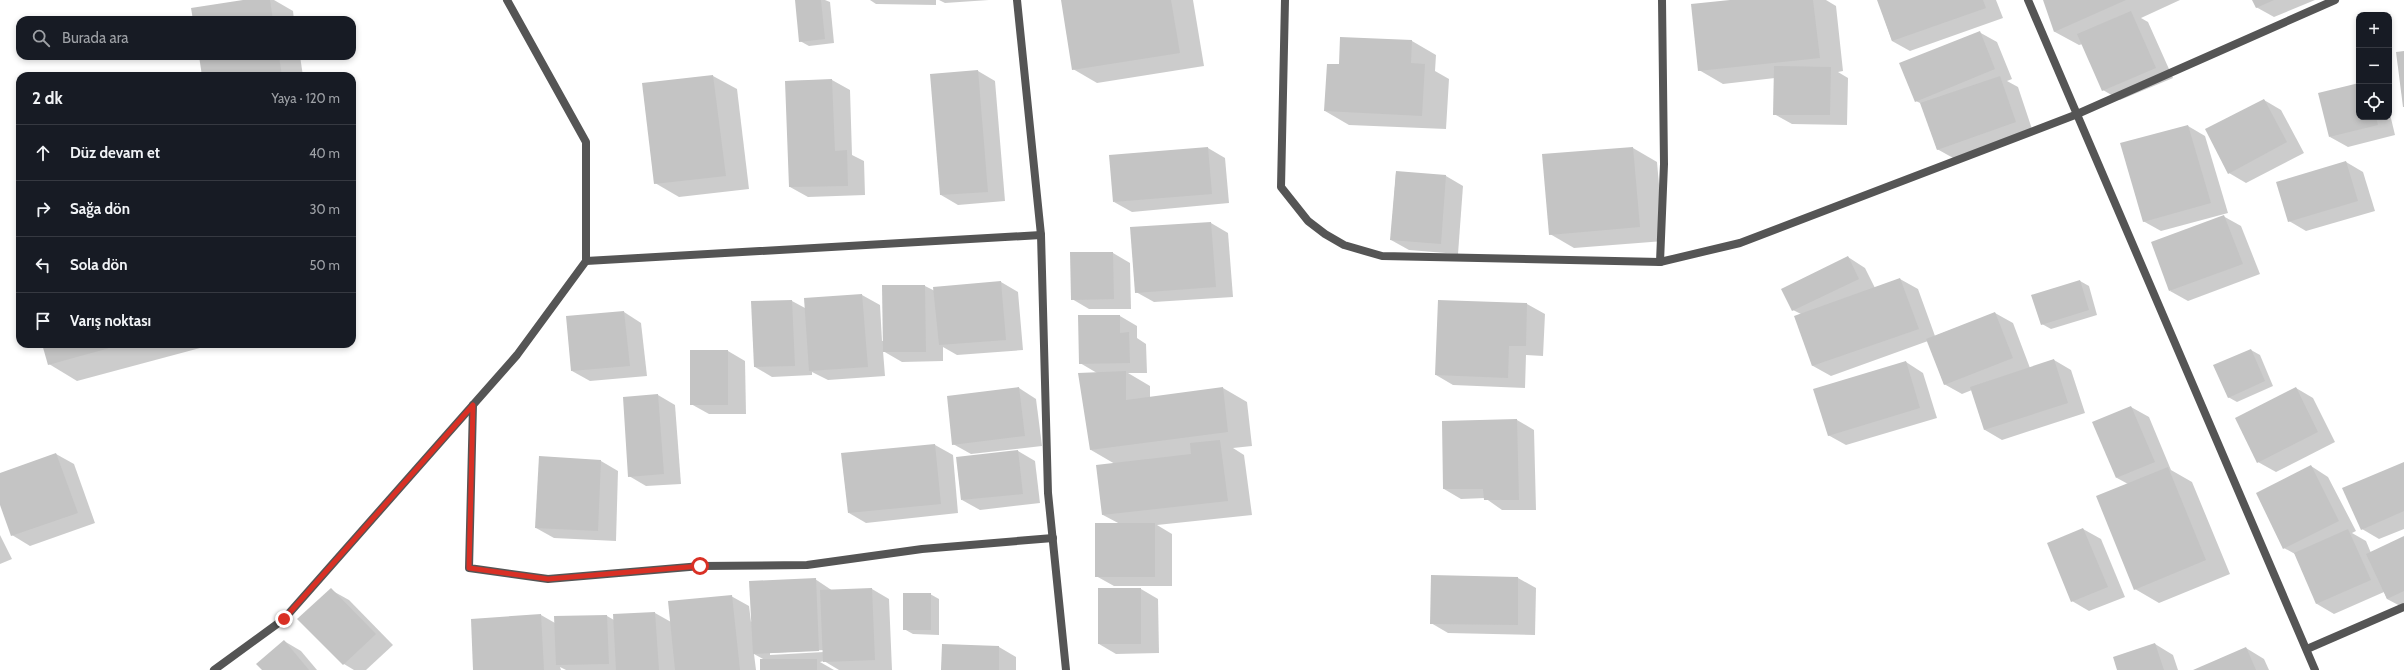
<!DOCTYPE html>
<html lang="tr">
<meta charset="utf-8">
<style>
body{margin:0;font-family:Cabin,sans-serif;background:#20242c;color:#f1f3f6}
.controls{position:absolute;right:12px;top:12px;display:grid;overflow:hidden;border-radius:8px;box-shadow:0 2px 6px #0003}
.controls button{width:36px;height:36px;display:grid;place-items:center;padding:0;border:0;border-bottom:1px solid #363941;background:#171b24;color:#f1f3f6;font:20px sans-serif}
.stop{position:absolute;width:12px;height:12px;margin:-9px;border:3px solid #d93025;border-radius:50%;background:#fff}
.stop.end{background:#d93025;border-color:#fff;box-shadow:0 1px 4px #0008}
.list{margin:0;padding:0;list-style:none}
h2{display:flex;justify-content:space-between;align-items:center;height:52px;margin:0;padding:0 16px;font-size:17px}
h2 small{font-size:13px;font-weight:400;color:#9ea1a6}
.list li{display:grid;grid-template-columns:26px 1fr auto;gap:12px;align-items:center;box-sizing:border-box;height:56px;padding:0 16px;border-top:1px solid #363941}
.list b{display:block;font-size:15px;white-space:nowrap}
.list em{font-size:13px;font-style:normal;color:#9ea1a6}
.icon{flex:none;width:22px;height:22px;fill:none;stroke:currentColor;stroke-width:2;stroke-linecap:round;stroke-linejoin:round}
.map{position:relative;flex:none;width:2404px;height:670px;overflow:hidden}
.search{position:absolute;background:#171b24;box-shadow:0 2px 6px #0003;left:16px;top:16px;width:340px;height:44px;display:flex;align-items:center;gap:10px;box-sizing:border-box;padding:0 14px;border-radius:12px;color:#9ea1a6;font-size:15px}
.panel{position:absolute;background:#171b24;box-shadow:0 2px 6px #0003;left:16px;top:72px;width:340px;height:276px;border-radius:12px}
.map>svg:first-child{display:block}
</style>
<div class="map">
<svg width="2404" height="670" viewBox="0 0 2404 670">
<rect width="100%" height="100%" fill="#fff"/>
<g fill="#0003" fill-rule="evenodd">
<path d="M250 0H274L293 11 294 20H194Z"/>
<path d="M796 0H825L830 2 834 43 809 46 800 41Z"/>
<path d="M870 0H936V5L876 4Z"/>
<path d="M939 0H989L945 3Z"/>
<path d="M1067 0H1193L1204 66 1097 83 1073 69Z"/>
<path d="M1739 0H1826L1836 6 1843 71 1838 72 1848 78 1847 125 1792 124 1774 114 1775 78 1723 84 1699 70Z"/>
<path d="M1878 0H1996L2003 18 1910 51 1892 41Z"/>
<path d="M2044 0H2180L2141 18 2148 22 2173 78 2120 100 2103 90 2083 44 2079 45 2055 32Z"/>
<path d="M2253 0H2315L2274 17 2256 7Z"/>
<path d="M1979 32 1997 42 2012 79 2007 81 2018 87 2033 132 1955 159 1937 149 1922 104 1916 101Z"/>
<path d="M1341 38 1412 41 1436 55 1435 71 1449 79 1446 129 1349 125 1325 111 1340 65Z"/>
<path d="M200 56H300L303 76H203Z"/>
<path d="M978 71 995 81 1005 201 958 205 941 195Z"/>
<path d="M713 76 737 89 749 189 679 197 655 183Z"/>
<path d="M832 80 850 90 852 155 864 161 865 195 808 197 790 187 786 81Z"/>
<path d="M2359 84V117H2389V110L2395 135 2348 147 2330 137Z"/>
<path d="M2264 100 2281 110 2304 153 2246 183 2229 173Z"/>
<path d="M2188 126 2205 136 2228 213 2161 231 2143 221Z"/>
<path d="M1208 148 1225 158 1229 203 1132 212 1114 202Z"/>
<path d="M1633 148 1657 162 1664 241 1574 248 1550 234Z"/>
<path d="M2346 162 2363 172 2375 211 2306 231 2289 221Z"/>
<path d="M1396 172 1446 176 1463 186 1458 254 1409 250 1391 240Z"/>
<path d="M2223 216 2241 226 2260 274 2188 301 2170 291Z"/>
<path d="M1211 223 1228 233 1233 297 1154 302 1136 292Z"/>
<path d="M1113 253 1130 263 1131 309H1089L1072 299Z"/>
<path d="M1848 257 1865 268 1875 288 1900 279 1918 289 1935 336 1995 313 2013 323 2030 368 2054 360 2071 370 2085 413 2002 440 1985 430 1972 390 1962 394 1944 384 1928 341 1831 376 1813 366 1796 316 1801 314 1793 310Z"/>
<path d="M2080 281 2089 286 2097 315 2051 329 2042 324Z"/>
<path d="M1001 282 1018 292 1023 350 957 355 943 347V361L902 362 883 351 885 376 828 380 812 372V375L772 377 755 367 752 302 792 301 805 308V299L862 295 880 305 882 341H884L925 286 935 291Z"/>
<path d="M1439 301 1527 304 1545 314 1543 356 1526 355 1525 388 1453 385 1436 375Z"/>
<path d="M624 312 641 323 647 376 590 381 572 371Z"/>
<path d="M1120 316 1137 326V338L1146 344 1147 373H1128L1150 386V398L1223 388 1247 402 1252 446 1233 448 1244 455 1252 515 1157 525 1172 534V586H1114L1096 576 1120 524 1103 515 1115 464 1091 450 1097 373 1080 363Z"/>
<path d="M43 344H215L77 381 49 364Z"/>
<path d="M2251 350 2260 355 2273 386 2237 402 2228 397Z"/>
<path d="M728 351 745 361 746 414H709L691 404Z"/>
<path d="M1906 362 1923 373 1937 418 1846 445 1828 435Z"/>
<path d="M1019 388 1036 399 1042 446 971 454 953 444Z"/>
<path d="M2296 388 2313 398 2335 442 2276 472 2258 462Z"/>
<path d="M658 395 675 405 681 484 646 486 629 476Z"/>
<path d="M2131 407 2149 417 2171 470 2192 482 2230 574 2159 603 2135 589 2128 484 2117 478Z"/>
<path d="M1517 420 1534 430 1536 510H1502L1485 498 1461 499 1444 489Z"/>
<path d="M935 445 953 455 958 513 866 523 849 513Z"/>
<path d="M1018 451 1035 461 1040 503 980 510 962 500Z"/>
<path d="M56 454 74 464 95 523 30 546 12 535 0 502V474Z"/>
<path d="M601 461 618 471 616 541 554 538 536 528Z"/>
<path d="M2404 463V529L2379 539 2362 529Z"/>
<path d="M2311 466 2328 477 2356 531 2352 533 2366 541 2371 553 2404 537V608L2387 599 2384 592 2334 614 2317 604 2295 554 2284 548Z"/>
<path d="M2083 529 2101 539 2125 597 2089 611 2072 601Z"/>
<path d="M0 535 12 559 0 564Z"/>
<path d="M1432 576 1518 578 1536 588 1535 635 1448 633 1431 623Z"/>
<path d="M815 579 833 591 872 589 889 599 892 670H839L824 661 820 662 834 670H761L765 660 754 654 756 670H566L560 667 561 670H474L541 615 555 623V617L607 616 614 620V615L655 613 671 622 731 596 749 606 751 622 752 621ZM824 650V652L770 655V653Z"/>
<path d="M1141 589 1158 599 1159 653 1116 654 1099 644Z"/>
<path d="M331 590 349 600 393 645 366 670H354L344 664Z"/>
<path d="M930 594 939 599V635L913 634 904 629Z"/>
<path d="M284 641 301 651 317 670H263Z"/>
<path d="M2155 644 2173 655 2178 670H2118Z"/>
<path d="M999 647 1016 657V670H942Z"/>
<path d="M2246 648 2264 659 2269 670H2196Z"/>
</g>
<g fill="#c4c4c4">
<path d="M243 0H270L273 20H193L191 8Z"/>
<path d="M795 0H821L825 39 799 42Z"/>
<path d="M1061 0H1171L1180 53 1072 70Z"/>
<path d="M1730 0H1813L1820 58 1698 71 1691 4Z"/>
<path d="M1877 0H1983L1986 8 1892 41Z"/>
<path d="M2043 0H2126L2054 32Z"/>
<path d="M2252 0H2274L2256 8Z"/>
<path d="M2131 11 2156 68 2102 91 2077 34Z"/>
<path d="M1980 31 1995 69 1915 102 1899 63Z"/>
<path d="M1340 37 1412 40 1411 63 1425 64 1422 116 1324 111 1327 64H1339Z"/>
<path d="M2404 51V107H2403L2396 52Z"/>
<path d="M199 56H279L282 76H202Z"/>
<path d="M1774 66 1831 67 1830 115H1773Z"/>
<path d="M978 70 988 192 940 195 930 74Z"/>
<path d="M713 75 726 176 654 184 642 83Z"/>
<path d="M2000 76 2016 122 1937 150 1920 103Z"/>
<path d="M832 79 835 151 847 150 848 186 789 187 785 81Z"/>
<path d="M2359 83V117H2376L2378 125 2329 137 2318 93Z"/>
<path d="M2264 99 2287 142 2228 174 2205 129Z"/>
<path d="M2188 125 2211 203 2143 222 2120 143Z"/>
<path d="M1208 147 1212 194 1113 202 1109 155Z"/>
<path d="M1633 147 1640 227 1549 235 1542 154Z"/>
<path d="M2346 161 2358 201 2288 222 2276 182Z"/>
<path d="M1396 171 1446 175 1441 244 1390 240Z"/>
<path d="M2224 215 2243 264 2169 291 2151 242Z"/>
<path d="M1211 222 1216 287 1135 293 1130 227Z"/>
<path d="M1070 252H1113L1114 299 1071 300Z"/>
<path d="M1848 256 1859 279 1792 311 1781 289Z"/>
<path d="M1900 278 1919 329 1812 366 1794 316Z"/>
<path d="M2080 280 2089 310 2041 325 2031 295Z"/>
<path d="M1001 281 1006 340 939 345 933 287Z"/>
<path d="M882 285H925L926 352H883Z"/>
<path d="M862 294 868 367 809 371 804 298Z"/>
<path d="M792 300 795 366 754 367 751 301Z"/>
<path d="M1438 300 1527 303 1526 346H1509L1508 378 1435 375Z"/>
<path d="M624 311 630 366 571 371 566 316Z"/>
<path d="M1995 312 2013 358 1944 385 1926 339Z"/>
<path d="M1078 315H1120V333L1129 332 1130 363 1079 364Z"/>
<path d="M42 344H124L48 365Z"/>
<path d="M2251 349 2265 381 2228 398 2213 365Z"/>
<rect x="690" y="350" width="38" height="55"/>
<path d="M2054 359 2068 403 1984 430 1970 387Z"/>
<path d="M1906 361 1920 408 1828 436 1813 389Z"/>
<path d="M1126 371V400L1223 387 1228 432 1090 450 1078 373Z"/>
<path d="M1019 387 1025 436 952 445 947 396Z"/>
<path d="M2296 387 2318 432 2257 463 2235 418Z"/>
<path d="M658 394 664 474 628 477 623 397Z"/>
<path d="M2131 406 2155 462 2116 478 2092 422Z"/>
<path d="M1517 419 1519 500H1484L1483 489H1443L1442 421Z"/>
<path d="M1220 440 1228 501 1102 515 1096 465 1191 454 1190 443Z"/>
<path d="M935 444 941 504 848 513 841 453Z"/>
<path d="M1018 450 1023 494 961 500 956 457Z"/>
<path d="M56 453 78 513 11 536 0 505V473Z"/>
<path d="M539 456 601 460 598 531 535 528Z"/>
<path d="M2404 462V511L2361 530 2342 488Z"/>
<path d="M2311 465 2339 521 2283 549 2256 493Z"/>
<path d="M2168 467 2206 560 2134 590 2096 496Z"/>
<rect x="1095" y="523" width="60" height="54"/>
<path d="M2083 528 2108 587 2071 602 2047 543Z"/>
<path d="M2348 529 2371 580 2316 604 2294 553Z"/>
<path d="M2404 536V591L2387 599 2366 554Z"/>
<path d="M1431 575 1518 577V625L1430 624Z"/>
<path d="M816 578 819 651 753 654 749 581Z"/>
<path d="M331 588 376 634 343 665 297 619Z"/>
<path d="M872 588 875 660 823 662 820 590Z"/>
<rect x="1098" y="588" width="43" height="56"/>
<rect x="903" y="593" width="28" height="37"/>
<path d="M732 595 740 670H675L668 601Z"/>
<path d="M655 612 659 670H616L613 614Z"/>
<path d="M541 614 544 670H473L471 619Z"/>
<path d="M607 615 609 664 556 665 554 616Z"/>
<path d="M284 640 309 670H262L256 664Z"/>
<path d="M2155 643 2164 670H2117L2113 657Z"/>
<path d="M942 644 999 646V670H941Z"/>
<path d="M2246 647 2256 670H2193Z"/>
<rect x="760" y="659" width="57" height="11"/>
</g>
<g fill="none" stroke-linecap="round" stroke-linejoin="round">
<g stroke="#555" stroke-width="8">
<path d="M1017 0 1041 235 1048 493 1066 670"/>
<path d="M1285 0 1281 187 1308 221 1325 234 1344 245 1382 256 1660 262 1740 243 2075 115 2335 0"/>
<path d="M2028 0 2315 670"/>
<path d="M586 261 1041 235"/>
<path d="M1660 262 1664 164 1662 0"/>
<path d="M473 405 469 568 548 579 701 566 807 565 922 549 1053 538"/>
<path d="M2307 649 2404 607"/>
<path d="M214 670 284 619 517 355 586 261V142L507 0"/>
</g>
</g>
<g fill="none" stroke-linecap="round" stroke-linejoin="round">
<path stroke="#d93025" stroke-width="5" d="M284 619 473 405 469 568 548 579 700 566"/>
</g>
</svg>
<div class="controls">
<button>+</button>
<button>−</button>
<button><svg class="icon" aria-label="locate" viewBox="0 0 24 24"><circle cx="12" cy="12" r="6"/><path d="M12 2v4M12 18v4M2 12h4M18 12h4"/></svg></button>
</div>
<div class="stop" style="left:700px;top:566px"></div>
<div class="stop end" style="left:284px;top:619px"></div>
<div class="search"><svg class="icon" aria-label="search" viewBox="0 0 24 24"><circle cx="10" cy="10" r="6"/><path d="M15 15l6 6"/></svg>Burada ara</div>
<section class="panel">
<h2>2 dk<small>Yaya · 120 m</small></h2>
<ul class="list">
<li><svg class="icon" aria-label="ahead" viewBox="0 0 24 24"><path d="M12 20V5M6 11l6-6 6 6"/></svg><div><b>Düz devam et</b></div><em>40 m</em></li>
<li><svg class="icon" aria-label="right" viewBox="0 0 24 24"><path d="M7 20v-9h11M14 6l5 5-5 5"/></svg><div><b>Sağa dön</b></div><em>30 m</em></li>
<li><svg class="icon" aria-label="left" viewBox="0 0 24 24"><path d="M17 20v-9H6M10 6l-5 5 5 5"/></svg><div><b>Sola dön</b></div><em>50 m</em></li>
<li><svg class="icon" aria-label="arrive" viewBox="0 0 24 24"><path d="M6 21V4h12l-3 4 3 4H6"/></svg><div><b>Varış noktası</b></div></li>
</ul>
</section>
</div>
